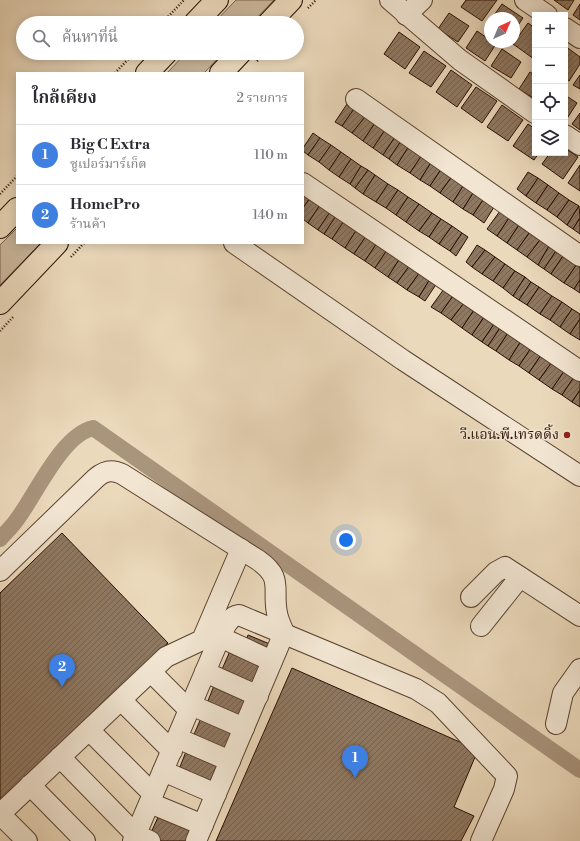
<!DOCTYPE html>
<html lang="th">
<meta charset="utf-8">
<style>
body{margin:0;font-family:"Libre Bodoni","Noto Serif Thai",serif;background:#f2f2f3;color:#2b2b33}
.controls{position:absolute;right:12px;top:12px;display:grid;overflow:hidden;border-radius:0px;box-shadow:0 2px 10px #0003}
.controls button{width:36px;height:36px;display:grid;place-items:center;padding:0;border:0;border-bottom:1px solid #e1e1e2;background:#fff;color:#2b2b33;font:20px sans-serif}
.compass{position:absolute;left:484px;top:12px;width:36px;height:36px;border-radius:50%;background:#fff;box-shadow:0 2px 10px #0003;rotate:44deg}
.you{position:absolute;left:346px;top:540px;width:14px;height:14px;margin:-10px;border:3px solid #fff;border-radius:50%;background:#1a73e8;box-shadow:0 0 0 6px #1a73e833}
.badge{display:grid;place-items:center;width:26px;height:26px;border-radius:50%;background:#8f2418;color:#fff;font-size:13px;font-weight:700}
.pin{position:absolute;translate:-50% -33px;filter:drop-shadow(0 1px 2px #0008)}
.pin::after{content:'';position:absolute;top:21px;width:14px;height:12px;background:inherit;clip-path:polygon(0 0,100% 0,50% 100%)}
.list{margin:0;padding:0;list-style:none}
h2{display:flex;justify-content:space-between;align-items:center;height:52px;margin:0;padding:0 16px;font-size:17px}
h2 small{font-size:13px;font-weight:400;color:#7c7c81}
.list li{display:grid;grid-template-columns:26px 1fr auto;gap:12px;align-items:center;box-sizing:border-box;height:60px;padding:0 16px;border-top:1px solid #e1e1e2}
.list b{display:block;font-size:15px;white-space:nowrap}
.list p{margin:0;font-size:13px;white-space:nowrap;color:#7c7c81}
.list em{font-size:13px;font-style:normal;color:#7c7c81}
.icon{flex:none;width:22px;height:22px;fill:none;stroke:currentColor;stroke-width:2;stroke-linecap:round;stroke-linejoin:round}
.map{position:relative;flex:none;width:580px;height:841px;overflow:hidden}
.search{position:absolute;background:#fff;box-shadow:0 2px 10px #0003;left:16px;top:16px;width:288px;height:44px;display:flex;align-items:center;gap:10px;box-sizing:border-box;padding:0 14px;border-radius:22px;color:#7c7c81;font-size:15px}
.panel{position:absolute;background:#fff;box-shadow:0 2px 10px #0003;left:16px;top:72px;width:288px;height:172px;border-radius:0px}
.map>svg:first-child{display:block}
</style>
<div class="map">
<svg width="580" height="841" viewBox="0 0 580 841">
<defs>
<pattern id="building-hatch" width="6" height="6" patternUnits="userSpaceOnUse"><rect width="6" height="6" fill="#8e7862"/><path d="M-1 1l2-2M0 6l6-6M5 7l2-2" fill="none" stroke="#74614f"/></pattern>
</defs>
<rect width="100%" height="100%" fill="#ebd9bb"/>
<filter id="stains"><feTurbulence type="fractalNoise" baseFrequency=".005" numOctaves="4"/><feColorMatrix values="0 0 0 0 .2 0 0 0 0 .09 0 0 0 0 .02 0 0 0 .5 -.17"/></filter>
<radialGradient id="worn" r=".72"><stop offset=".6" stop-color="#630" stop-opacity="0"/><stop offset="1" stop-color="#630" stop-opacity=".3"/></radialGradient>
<g fill="#cab79c" stroke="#7a634f">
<path d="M236 0H274L252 23H214Z"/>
<path d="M186 53H223L204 73H167Z"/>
<path d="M17 228V243H41L0 285V245Z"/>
</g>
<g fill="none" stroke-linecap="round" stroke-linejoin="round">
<path stroke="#a9947c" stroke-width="16" d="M0 539C6 532 13 526 18 518 36 494 62 435 93 428L580 770"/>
</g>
<g fill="url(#building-hatch)" stroke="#290f02">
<path d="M466 0H497L482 21 461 7Z"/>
<path d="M554 0H574L568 10Z"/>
<path d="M502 4 523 18 514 31V18H492Z"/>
<path d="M580 4V20L573 15Z"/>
<path d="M449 13 469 26 458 42 438 29Z"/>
<path d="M528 23 535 28 534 59 513 44Z"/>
<path d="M477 31 490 40V42L496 44 485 61 466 48Z"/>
<path d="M399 32 420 47 405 69 384 54Z"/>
<path d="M565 46 580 57V64L569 81 565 78Z"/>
<path d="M502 49 521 62 511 78 491 66Z"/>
<path d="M424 51 446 66 431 87 409 73Z"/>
<path d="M451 70 472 85 457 107 436 92Z"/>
<path d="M530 72 535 75V99L519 89Z"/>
<path d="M580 75V89L573 85Z"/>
<path d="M476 87 497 101 482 123 461 108Z"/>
<path d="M565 95 577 103 566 120 565 119Z"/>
<path d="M347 104 354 109 342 126 335 122Z"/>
<path d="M502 105 523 120 508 141 487 127Z"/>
<path d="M354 109 365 117 352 133 342 126Z"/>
<path d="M580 113V130L572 124Z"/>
<path d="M365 117 375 123 363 141 352 133Z"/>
<path d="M375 123 385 130 373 148 363 141Z"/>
<path d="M528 124 535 129V153H539L534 160 513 146Z"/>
<path d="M385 130 395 137 383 155 373 148Z"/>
<path d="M313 133 320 138 308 155 303 151V148Z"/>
<path d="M395 137 401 141 389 159 383 155Z"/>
<path d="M320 138 331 145 319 162 308 155Z"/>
<path d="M401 141 409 146 397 165 389 159Z"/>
<path d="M331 145 341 152 329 170 319 162Z"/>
<path d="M409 146 422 155 410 173 397 165Z"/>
<path d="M565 148 578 157 563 179 542 164 550 153H565Z"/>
<path d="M341 152 351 159 339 177 329 170Z"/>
<path d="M422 155 432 161 420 180 410 173Z"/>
<path d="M351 159 361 166 350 184 339 177Z"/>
<path d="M432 161 442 168 430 186 420 180Z"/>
<path d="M580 165V191L568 183Z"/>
<path d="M361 166 368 170 355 188 350 184Z"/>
<path d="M442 168 453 175 440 193 430 186Z"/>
<path d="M368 170 375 175 363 194 355 188Z"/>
<path d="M528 172 538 178 526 196 517 189Z"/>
<path d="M375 175 388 184 376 202 363 194Z"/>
<path d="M453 175 465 183 453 202 440 193Z"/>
<path d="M538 178 548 185 536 203 526 196Z"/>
<path d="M465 183 475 190 463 209 453 202Z"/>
<path d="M388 184 398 190 386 208 376 202Z"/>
<path d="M548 185 559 193 547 210 536 203Z"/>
<path d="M398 190 408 197 396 215 386 208Z"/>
<path d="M475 190 485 197 473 215 463 209Z"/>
<path d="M559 193 569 200 557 217 547 210Z"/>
<path d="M303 194 310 198 303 208Z"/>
<path d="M408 197 419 204 406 222 396 215Z"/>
<path d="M485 197 496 204 484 223 473 215Z"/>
<path d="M310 198 320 205 308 223 303 219V208Z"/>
<path d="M569 200 579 206 567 225 557 217Z"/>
<path d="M419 204 432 213 419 231 406 222Z"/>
<path d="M320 205 330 212 318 230 308 223Z"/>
<path d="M579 206 580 218 573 229 567 225Z"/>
<path d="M500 211 509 218 497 236 487 229Z"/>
<path d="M330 212 336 216 324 234 318 230Z"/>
<path d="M432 213 441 219 429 237 419 231Z"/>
<path d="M336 216 344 221 332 239 324 234Z"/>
<path d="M509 218 519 225 507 243 497 236Z"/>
<path d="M580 218V234L573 229Z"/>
<path d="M441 219 452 226 439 244 429 237Z"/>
<path d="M344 221 357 229 345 248 332 239Z"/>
<path d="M519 225 530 232 517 250 507 243Z"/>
<path d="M452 226 462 233 450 251 439 244Z"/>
<path d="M357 229 366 236 354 254 345 248Z"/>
<path d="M530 232 540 240 527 257 517 250Z"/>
<path d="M462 233 468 237 456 256 450 251Z"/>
<path d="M366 236 377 243 365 261 354 254Z"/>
<path d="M540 240 549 246 538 265 527 257Z"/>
<path d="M377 243 387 250 375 268 365 261Z"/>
<path d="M477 245 485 250 472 267 466 262Z"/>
<path d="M549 246 556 251 544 269 538 265Z"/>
<path d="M387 250 400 258 388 277 375 268Z"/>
<path d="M485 250 495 257 482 274 472 267Z"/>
<path d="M556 251 563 256 551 274 544 269Z"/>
<path d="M563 256 577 264 564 283 551 274Z"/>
<path d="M495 257 505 264 493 281 482 274Z"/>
<path d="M400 258 410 265 397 283 388 277Z"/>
<path d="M505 264 515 271 503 288 493 281Z"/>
<path d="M577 264 580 266V280L574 289 564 283Z"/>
<path d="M410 265 420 272 407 290 397 283Z"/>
<path d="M515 271 525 277 513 296 503 288Z"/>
<path d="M420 272 430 279 419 297 407 290Z"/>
<path d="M525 277 531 282 519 300 513 296Z"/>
<path d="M430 279 437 283 425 301 419 297Z"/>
<path d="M580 280V293L574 289Z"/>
<path d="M531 282 539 287 527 305 519 300Z"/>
<path d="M539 287 552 296 540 314 527 305Z"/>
<path d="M444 289 453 296 441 313 431 307Z"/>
<path d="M453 296 464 303 451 320 441 313Z"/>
<path d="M552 296 562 302 550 320 540 314Z"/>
<path d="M562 302 572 309 560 327 550 320Z"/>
<path d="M464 303 474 310 462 328 451 320Z"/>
<path d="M572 309 580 314V319L570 334 560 327Z"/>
<path d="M474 310 484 317 472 335 462 328Z"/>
<path d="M484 317 494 324 482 342 472 335Z"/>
<path d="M580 319V340L570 334Z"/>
<path d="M494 324 500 328 488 346 482 342Z"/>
<path d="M500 328 508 333 496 351 488 346Z"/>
<path d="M508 333 521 341 509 360 496 351Z"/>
<path d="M521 341 531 348 519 366 509 360Z"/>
<path d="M531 348 541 355 529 373 519 366Z"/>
<path d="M541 355 552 362 539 380 529 373Z"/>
<path d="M552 362 565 370 552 389 539 380Z"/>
<path d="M565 370 574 377 562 395 552 389Z"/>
<path d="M574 377 580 381V390L572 402 562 395Z"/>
<path d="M580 390V407L572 402Z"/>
<path d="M62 533 168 643 0 806V593Z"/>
<path d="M248 635 277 647 273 657 244 645Z"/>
<path d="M230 651 265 665 256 688 220 674Z"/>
<path d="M292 668 478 750 454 807 474 816 461 841H216Z"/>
<path d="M215 683 251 698 241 721 206 706Z"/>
<path d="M202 716 237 731 228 754 192 739Z"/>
<path d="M187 749 223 764 213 787 178 772Z"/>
<path d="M159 815 194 830 190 841H158L149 837Z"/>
</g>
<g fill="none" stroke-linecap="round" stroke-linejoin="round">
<g stroke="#5a4230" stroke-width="22">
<g id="minor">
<path d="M390 0 460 60 535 113"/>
<path d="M525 0 547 15"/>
<path d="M406 15 422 0"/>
<path d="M565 28 580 38"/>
<path d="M356 99 580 256"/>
<path d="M565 135 580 145"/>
<path d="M303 183 580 371"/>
<path d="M234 243 403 360 580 476"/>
<path d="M0 571 96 478C104 471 112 469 122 474L258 560C284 578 272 589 277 613 278 620 282 627 284 633L196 841"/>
<path d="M471 597 496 572 505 567 580 616"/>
<path d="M481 626 520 577"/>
<path d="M220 637 272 661"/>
<path d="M151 672 189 710"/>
<path d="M205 672 258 696"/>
<path d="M121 700 172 751"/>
<path d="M191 705 244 728"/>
<path d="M556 724 563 693 580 669"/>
<path d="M89 730 153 794"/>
<path d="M177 738 230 761"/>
<path d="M60 757 136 835 150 841"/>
<path d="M163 771 216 794"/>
<path d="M30 785 85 841"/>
<path d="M150 803 203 825"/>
<path d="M0 814 166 657 202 640 241 549"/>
<path d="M0 814 27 841"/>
<path d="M133 841 220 637C224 628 229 616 239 615L416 689 438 703 507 776 504 789 481 841"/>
</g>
</g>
<g stroke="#290f02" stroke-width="24">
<g id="major">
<path d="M195 23 217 0"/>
<path d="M269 23 291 0"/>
<path d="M147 73 166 53"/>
<path d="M221 73 240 53"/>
<path d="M0 227 17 209"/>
<path d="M0 303 57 243"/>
</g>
</g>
<g stroke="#290f02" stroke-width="2.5" stroke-dasharray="1 2" stroke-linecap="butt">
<path d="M308 8 316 0"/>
<path d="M162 23 184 0"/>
<path d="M257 61 265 53"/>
<path d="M115 73 134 53"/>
<path d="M0 194 17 176"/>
<path d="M71 257 84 243"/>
<path d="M0 331 13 317"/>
</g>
<use href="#minor" stroke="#f2e6d3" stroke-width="20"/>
<use href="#major" stroke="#ebd9bb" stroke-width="22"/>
</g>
<circle fill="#8f2418" stroke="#f2e6d3" stroke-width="1.5" cx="567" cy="435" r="4"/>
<g text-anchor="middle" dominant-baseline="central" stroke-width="3" stroke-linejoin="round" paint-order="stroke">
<g font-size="14" fill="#290f02" stroke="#f2e6d3" text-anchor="end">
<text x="559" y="435">วี.แอน.พี.เทรดดิ้ง</text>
</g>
</g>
<rect width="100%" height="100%" filter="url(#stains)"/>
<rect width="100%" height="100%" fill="url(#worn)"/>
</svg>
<div class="controls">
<button>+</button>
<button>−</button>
<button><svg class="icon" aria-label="locate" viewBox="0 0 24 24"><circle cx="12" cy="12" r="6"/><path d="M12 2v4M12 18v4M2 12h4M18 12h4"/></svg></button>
<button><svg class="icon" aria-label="layers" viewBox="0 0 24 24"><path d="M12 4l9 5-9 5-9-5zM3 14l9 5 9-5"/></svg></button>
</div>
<svg class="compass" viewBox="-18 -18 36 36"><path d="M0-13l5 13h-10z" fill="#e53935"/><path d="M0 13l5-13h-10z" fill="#7c7c81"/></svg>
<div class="you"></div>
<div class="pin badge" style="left:355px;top:778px;background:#3f7fe0">1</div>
<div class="pin badge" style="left:62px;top:687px;background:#3f7fe0">2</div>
<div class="search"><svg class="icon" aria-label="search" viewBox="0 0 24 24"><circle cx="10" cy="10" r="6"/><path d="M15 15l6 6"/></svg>ค้นหาที่นี่</div>
<section class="panel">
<h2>ใกล้เคียง<small>2 รายการ</small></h2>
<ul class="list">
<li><span class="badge" style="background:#3f7fe0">1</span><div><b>Big C Extra</b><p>ซูเปอร์มาร์เก็ต</p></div><em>110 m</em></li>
<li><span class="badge" style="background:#3f7fe0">2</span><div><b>HomePro</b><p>ร้านค้า</p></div><em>140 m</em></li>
</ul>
</section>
</div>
